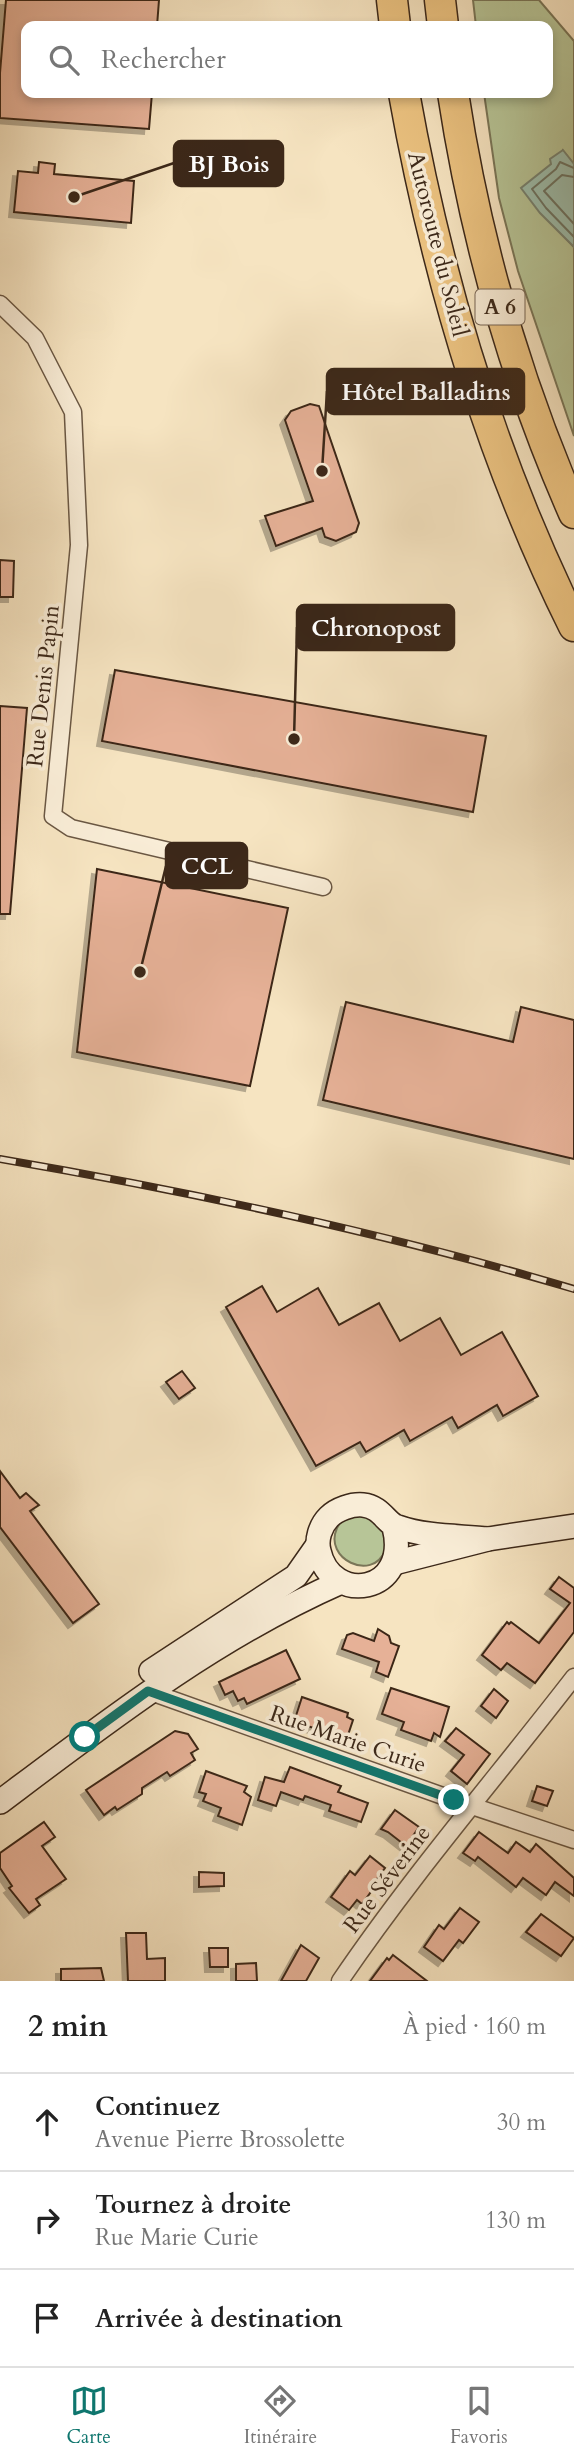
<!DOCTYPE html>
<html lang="fr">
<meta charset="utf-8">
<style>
body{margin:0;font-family:Cardo,serif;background:#f2f2f2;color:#222}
.stop{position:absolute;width:21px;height:21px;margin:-16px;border:5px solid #0f766e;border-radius:50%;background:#fff}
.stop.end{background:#0f766e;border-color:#fff;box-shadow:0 2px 7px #0008}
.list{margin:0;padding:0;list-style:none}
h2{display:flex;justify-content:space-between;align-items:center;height:91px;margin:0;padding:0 28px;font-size:30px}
h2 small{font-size:23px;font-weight:400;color:#767676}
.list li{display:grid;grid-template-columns:46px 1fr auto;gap:21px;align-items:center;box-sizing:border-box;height:98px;padding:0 28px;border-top:2px solid #e0e0e0}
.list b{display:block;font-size:26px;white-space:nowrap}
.list p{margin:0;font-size:23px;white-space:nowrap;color:#767676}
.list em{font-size:23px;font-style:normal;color:#767676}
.icon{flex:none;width:38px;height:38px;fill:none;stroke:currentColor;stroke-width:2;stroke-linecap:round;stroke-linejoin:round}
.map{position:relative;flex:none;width:574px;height:1981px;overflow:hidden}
.search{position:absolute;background:#fff;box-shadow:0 4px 10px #0003;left:21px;right:21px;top:21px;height:77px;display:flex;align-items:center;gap:18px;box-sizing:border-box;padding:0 24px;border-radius:14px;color:#767676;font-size:26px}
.sheet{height:385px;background:#fff}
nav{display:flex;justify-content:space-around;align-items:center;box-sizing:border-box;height:98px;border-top:2px solid #e0e0e0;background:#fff;font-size:19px;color:#767676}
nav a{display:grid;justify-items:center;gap:4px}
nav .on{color:#0f766e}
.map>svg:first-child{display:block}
</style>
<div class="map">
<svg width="574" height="1981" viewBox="0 0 574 1981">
<defs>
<filter id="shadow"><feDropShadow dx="-5" dy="5" stdDeviation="0" flood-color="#0004"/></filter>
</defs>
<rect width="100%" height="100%" fill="#f6e4c1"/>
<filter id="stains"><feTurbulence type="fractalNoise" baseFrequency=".00286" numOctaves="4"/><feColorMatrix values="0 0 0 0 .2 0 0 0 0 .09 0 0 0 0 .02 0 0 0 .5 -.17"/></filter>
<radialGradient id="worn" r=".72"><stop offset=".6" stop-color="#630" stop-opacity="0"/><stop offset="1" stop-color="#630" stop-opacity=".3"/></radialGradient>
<g fill="#b7c597" stroke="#7a7658" stroke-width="2">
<path d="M473 0H539L574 41V164L563 151V235L574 247V436L518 271 499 198 484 93H548V26H476Z"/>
<path d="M365 1513 387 1535C386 1539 386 1546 385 1551 372 1582 323 1559 337 1528 339 1524 344 1518 349 1516 353 1514 360 1514 365 1513Z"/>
</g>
<path fill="#9dbfae" stroke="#768372" stroke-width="2" d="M563 150 574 164V247L540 213 521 188 551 164 550 159Z"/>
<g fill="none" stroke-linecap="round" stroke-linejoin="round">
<g stroke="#6c7464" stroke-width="2">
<path d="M574 168 560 162 556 169 532 189 546 208 574 237"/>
<path d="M574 177 562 175 544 191 574 224"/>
</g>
</g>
<g fill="#e6b197" stroke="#3c2819" stroke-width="2" filter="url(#shadow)">
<path d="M6 0H159L157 26H26V93H152L149 129 0 118V73Z"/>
<path d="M39 162 55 164 54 174 134 181 131 223 14 212 18 171 38 173Z"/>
<path d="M310 404 319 406 359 523 356 532 336 541 325 537 322 528 276 546 265 516 313 501 285 420 291 411Z"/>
<path d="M0 560 14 561 13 597H0Z"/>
<path d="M115 670 486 736 473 812 102 741Z"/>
<path d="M0 706 27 708 10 914H0Z"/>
<path d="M97 869 288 908 250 1086 77 1052Z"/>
<path d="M346 1002 513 1042 521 1007 574 1020V1159L323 1100Z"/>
<path d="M262 1286 277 1312 318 1288 339 1325 379 1303 400 1341 440 1318 461 1355 502 1332 538 1396 503 1416 497 1405 458 1428 452 1417 410 1441 404 1430 366 1452 360 1442 316 1466 226 1307Z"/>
<path d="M182 1371 195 1388 179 1399 166 1382Z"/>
<path d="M0 1471 20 1498 26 1493 39 1505 30 1511 99 1604 73 1623 0 1527Z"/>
<path d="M559 1577 574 1588V1632L535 1683 507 1663 501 1670 482 1655 507 1622 509 1624 511 1622 539 1643 570 1603 550 1589Z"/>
<path d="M378 1629 389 1636 391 1643 399 1646 388 1677 376 1672 379 1662 342 1649 347 1635 353 1633 374 1641Z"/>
<path d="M286 1650 300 1679 247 1704 244 1698 238 1701 233 1691 225 1695 219 1682Z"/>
<path d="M391 1688 449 1707 440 1737 434 1733 431 1741 401 1730 404 1722 382 1714Z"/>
<path d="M494 1689 508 1701 496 1718 481 1706Z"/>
<path d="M302 1697 348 1713 347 1717 353 1720 347 1738 294 1722Z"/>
<path d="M456 1728 490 1754 467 1784 451 1771 464 1755 445 1741Z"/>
<path d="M175 1731 188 1734 198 1749 191 1753 195 1760 170 1776 167 1772 142 1788V1794L117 1810 115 1807 104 1815 86 1790Z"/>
<path d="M290 1767 341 1786 338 1792 368 1803 361 1822 329 1811 331 1805 305 1796 303 1800 281 1792 276 1806 258 1800 265 1777 284 1782Z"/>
<path d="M206 1771 247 1786 244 1792 251 1797 242 1825 218 1816 221 1808 203 1801 206 1794 199 1792Z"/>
<path d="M537 1786 553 1791 547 1806 532 1801Z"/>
<path d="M395 1810 419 1827 406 1846 388 1832 381 1829Z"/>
<path d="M44 1822 55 1837 42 1846 66 1879 36 1899 40 1905 29 1913 9 1888 12 1886 0 1868V1853Z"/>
<path d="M479 1832 508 1853 516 1842 530 1852 536 1844 574 1878V1896L555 1882 546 1895 523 1878 516 1887 478 1857 475 1861 463 1853Z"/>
<path d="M370 1856 385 1868 371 1887 373 1889 362 1904 357 1900 349 1910 331 1897 350 1871 355 1875Z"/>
<path d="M199 1872 224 1873V1886L199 1887Z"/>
<path d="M460 1908 479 1922 463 1943 459 1940 443 1961 424 1947 439 1925 444 1929Z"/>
<path d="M541 1914 574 1938 561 1956 526 1932Z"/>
<path d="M126 1933H146L147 1959 165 1958V1981H128Z"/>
<path d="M301 1945 319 1958 306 1981H281Z"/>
<path d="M209 1948H228V1967H210Z"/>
<path d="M393 1955 427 1981H370L387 1958 389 1960Z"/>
<path d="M256 1963 257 1981H236V1964Z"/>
<path d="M101 1968 104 1981H61V1969Z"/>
</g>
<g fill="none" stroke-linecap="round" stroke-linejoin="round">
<g stroke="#6a5743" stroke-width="19">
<g id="minor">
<path d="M0 304 35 338 73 412 79 545 53 816 71 828 323 887"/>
<path d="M148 1691 454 1800 574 1840"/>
<path d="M340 1981C412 1875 496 1778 574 1677"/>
</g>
</g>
<g stroke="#3c2819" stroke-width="26">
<g id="secondary">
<path d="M394 1527C411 1594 331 1606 319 1551 316 1540 320 1526 329 1517 337 1509 352 1504 363 1505 382 1507 386 1524 398 1527 426 1537 459 1536 488 1539"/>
<path d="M394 1563 488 1539 574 1526"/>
<path d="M151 1671 296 1576 317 1546"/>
<path d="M0 1802C109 1720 216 1637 341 1582"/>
</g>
</g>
<g stroke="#3c2819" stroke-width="33">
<g id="motorway">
<path d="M392 0 395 26"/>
<path d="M440 0 443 26"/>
<path d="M404 93C437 278 490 457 574 626"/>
<path d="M453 93C475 237 515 379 574 513"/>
</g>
</g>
<use href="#minor" stroke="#f9edd7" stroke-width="16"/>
<use href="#secondary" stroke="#f9edd7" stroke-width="23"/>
<use href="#motorway" stroke="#ebc280" stroke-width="30"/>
<g stroke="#3c2819" stroke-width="8">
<path id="rail" d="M0 1159C193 1192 386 1233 574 1289"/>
</g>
<use href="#rail" stroke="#f9edd7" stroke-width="5" stroke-dasharray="16" stroke-linecap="butt"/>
</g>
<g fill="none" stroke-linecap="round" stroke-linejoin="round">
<path stroke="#0f766e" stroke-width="9" d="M85 1737 148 1691 454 1800"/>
</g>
<g text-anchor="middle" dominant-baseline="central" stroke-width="7" stroke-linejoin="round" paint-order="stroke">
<rect fill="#f9edd7" stroke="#756352" stroke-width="2" x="475.5" y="289.5" width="49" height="35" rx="5"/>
<g font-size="21" font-weight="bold" fill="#3c2819">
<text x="500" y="307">A 6</text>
</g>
<g font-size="23" fill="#3c2819" stroke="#f9edd7">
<text transform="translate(438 244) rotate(76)">Autoroute du Soleil</text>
<text transform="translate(43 686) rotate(-84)">Rue Denis Papin</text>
<text transform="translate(348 1739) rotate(19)">Rue Marie Curie</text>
<text transform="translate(387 1879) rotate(-53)">Rue Séverine</text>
</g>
</g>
<path fill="none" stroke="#3c2819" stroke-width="2.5" d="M74 197L174 163M322 471L327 391M294 739L297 627M140 972L166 866"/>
<g fill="#3c2819" stroke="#f9edd7" stroke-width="2.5">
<circle cx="74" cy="197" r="7"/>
<circle cx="322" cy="471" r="7"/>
<circle cx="294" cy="739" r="7"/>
<circle cx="140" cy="972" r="7"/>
</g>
<g fill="#3c2819" stroke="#3c2819" stroke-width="2.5">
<rect x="174" y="141" width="109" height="45" rx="7"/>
<rect x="327" y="369" width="197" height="45" rx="7"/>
<rect x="297" y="605" width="157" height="45" rx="7"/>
<rect x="166" y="843" width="81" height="45" rx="7"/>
</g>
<g font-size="24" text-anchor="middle" font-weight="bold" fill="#fff">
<text x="229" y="172">BJ Bois</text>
<text x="426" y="400">Hôtel Balladins</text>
<text x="376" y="636">Chronopost</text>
<text x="207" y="874">CCL</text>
</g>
<rect width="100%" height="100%" filter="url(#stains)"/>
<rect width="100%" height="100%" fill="url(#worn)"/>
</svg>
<div class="stop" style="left:85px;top:1737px"></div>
<div class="stop end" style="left:454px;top:1800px"></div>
<div class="search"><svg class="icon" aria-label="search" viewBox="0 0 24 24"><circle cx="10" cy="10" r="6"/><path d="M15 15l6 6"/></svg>Rechercher</div>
</div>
<section class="sheet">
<h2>2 min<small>À pied · 160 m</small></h2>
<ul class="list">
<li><svg class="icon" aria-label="ahead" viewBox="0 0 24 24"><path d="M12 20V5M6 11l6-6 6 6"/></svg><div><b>Continuez</b><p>Avenue Pierre Brossolette</p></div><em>30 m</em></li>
<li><svg class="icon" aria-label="right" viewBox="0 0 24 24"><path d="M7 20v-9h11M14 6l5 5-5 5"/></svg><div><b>Tournez à droite</b><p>Rue Marie Curie</p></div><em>130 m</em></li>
<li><svg class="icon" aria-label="arrive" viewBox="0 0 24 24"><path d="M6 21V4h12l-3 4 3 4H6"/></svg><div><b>Arrivée à destination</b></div></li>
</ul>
</section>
<nav>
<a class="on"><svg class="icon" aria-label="map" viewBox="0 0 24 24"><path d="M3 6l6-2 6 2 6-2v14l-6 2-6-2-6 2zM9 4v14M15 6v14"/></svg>Carte</a>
<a><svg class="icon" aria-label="directions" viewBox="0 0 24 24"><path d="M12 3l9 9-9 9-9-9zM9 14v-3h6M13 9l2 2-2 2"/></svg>Itinéraire</a>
<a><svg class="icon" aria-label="saved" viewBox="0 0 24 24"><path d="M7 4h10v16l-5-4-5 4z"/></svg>Favoris</a>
</nav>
